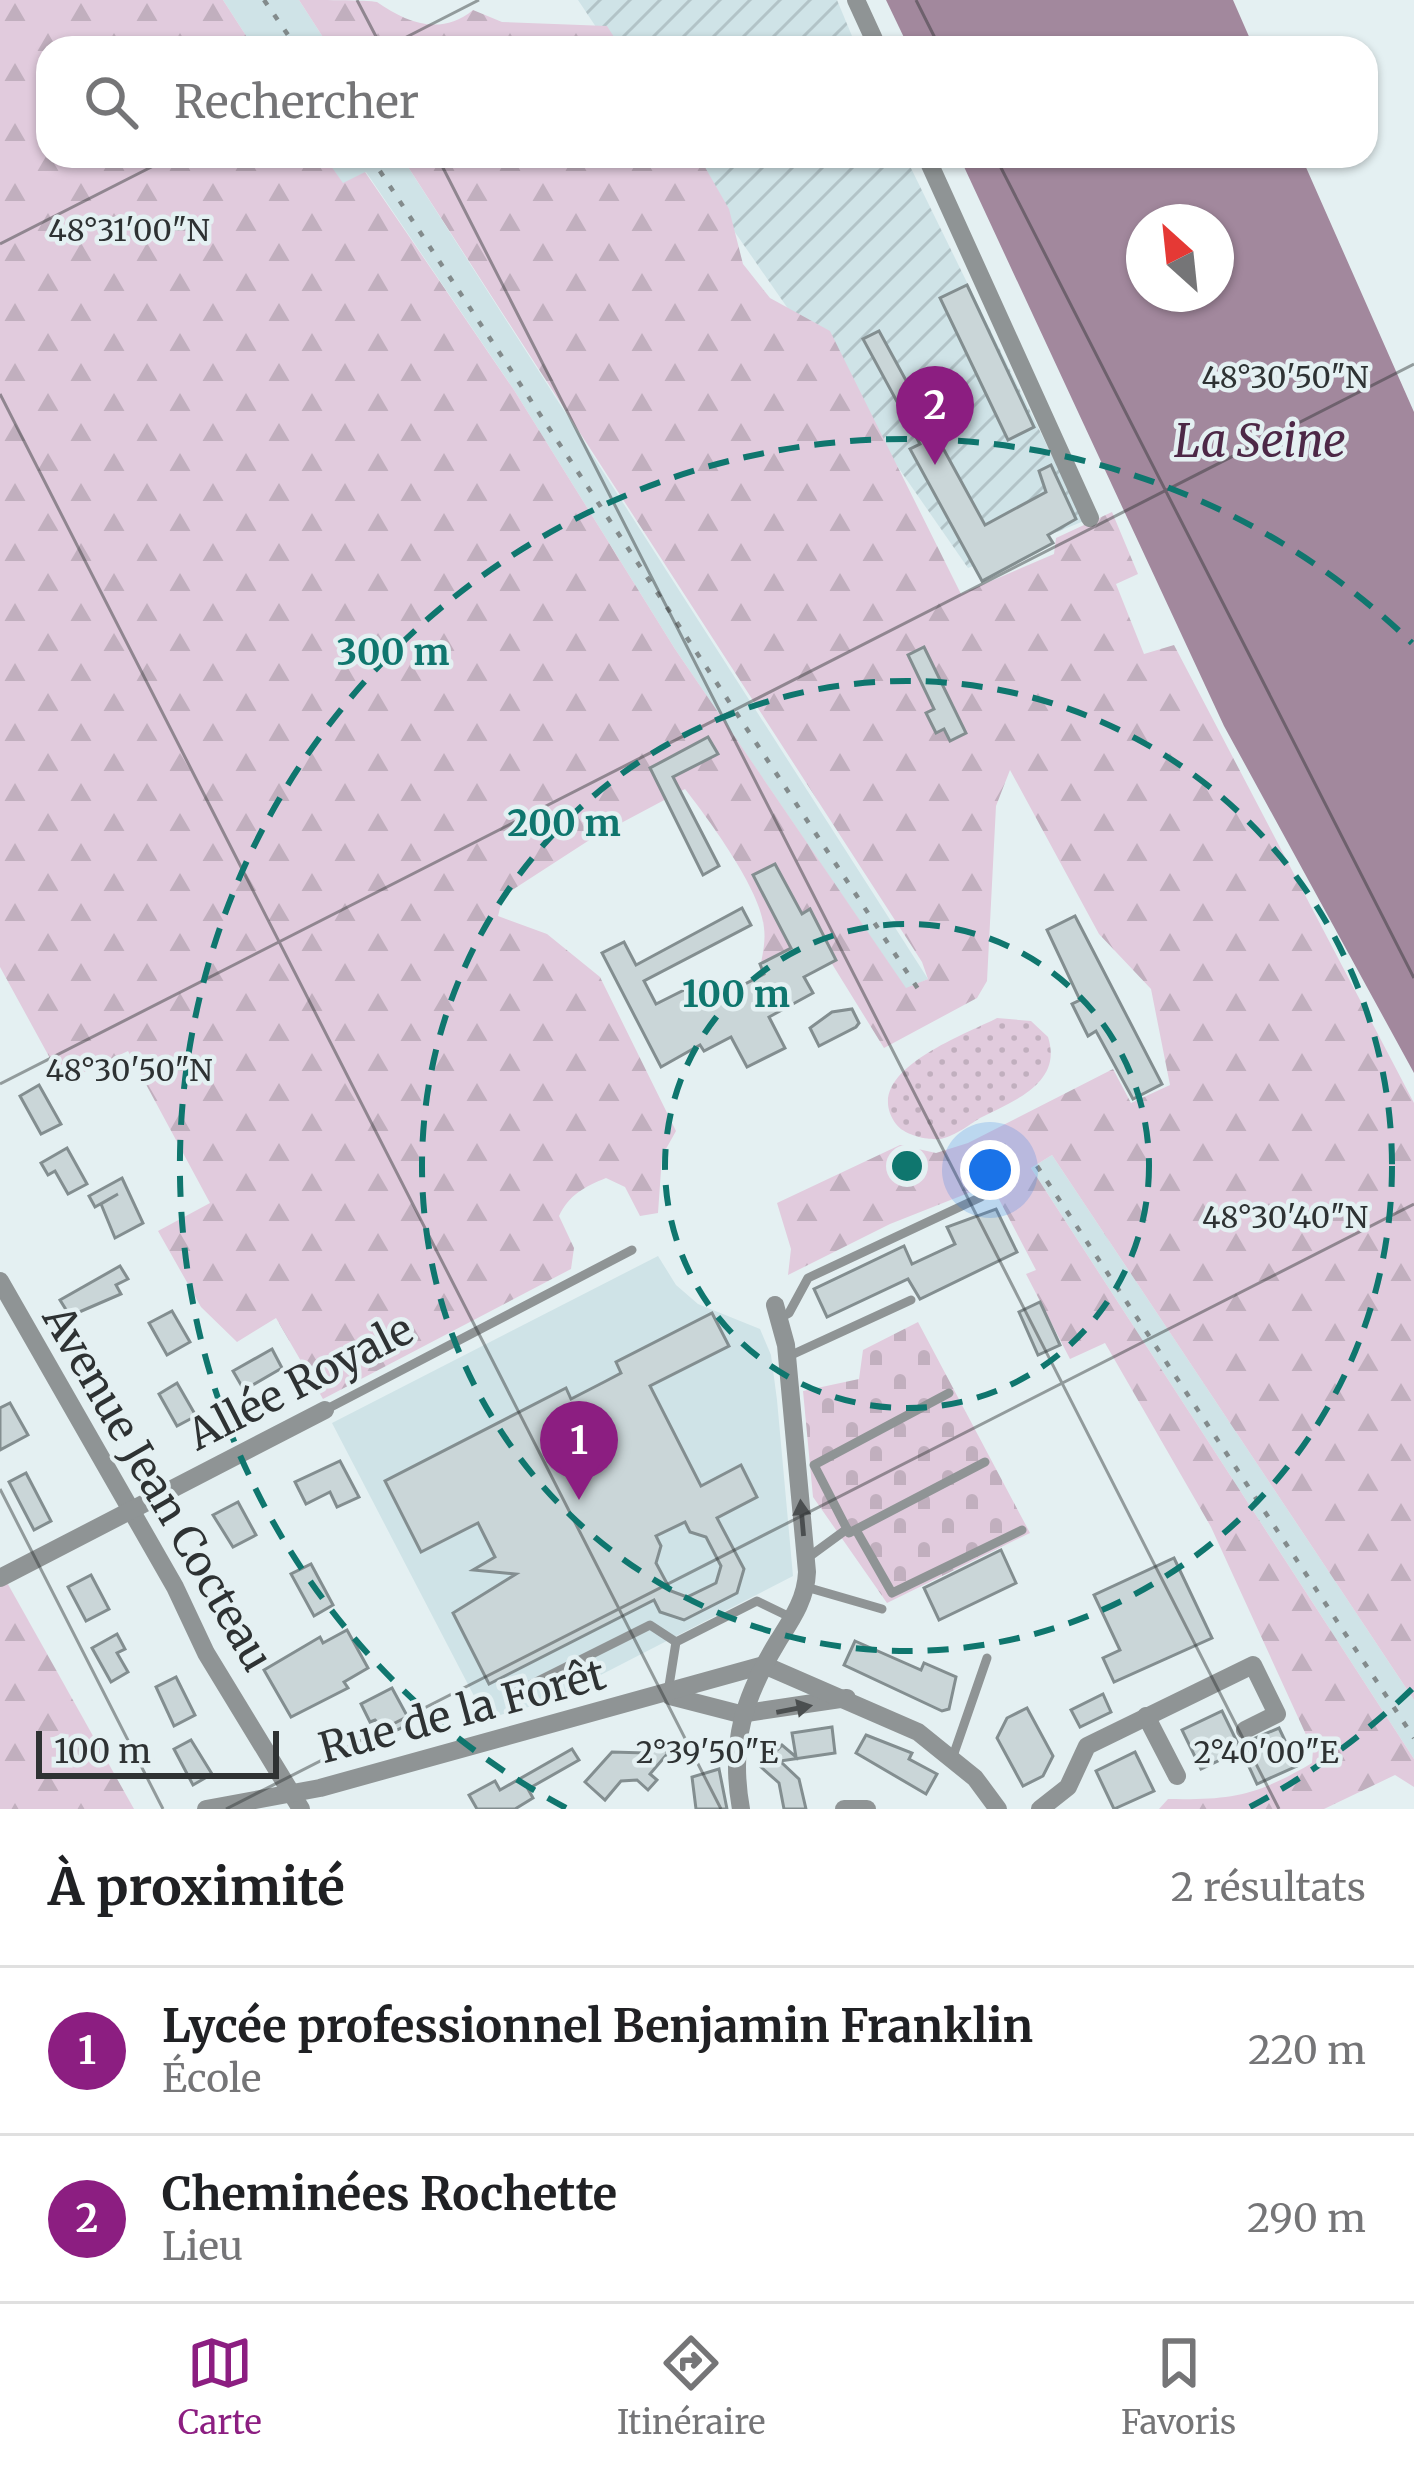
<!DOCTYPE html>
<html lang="fr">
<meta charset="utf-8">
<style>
body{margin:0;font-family:Merriweather,serif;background:#f2f2f2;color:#202124}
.compass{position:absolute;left:1126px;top:204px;width:108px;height:108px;border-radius:50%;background:#fff;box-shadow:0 3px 9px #0004;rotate:333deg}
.scale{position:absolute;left:36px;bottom:30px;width:243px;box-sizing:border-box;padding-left:12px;border:6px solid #2e3233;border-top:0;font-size:33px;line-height:42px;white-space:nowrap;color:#2e3233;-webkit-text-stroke:9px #e4f0f2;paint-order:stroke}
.you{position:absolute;left:990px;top:1170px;width:42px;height:42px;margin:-30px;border:9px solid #fff;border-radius:50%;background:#1a73e8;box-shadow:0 0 0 18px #1a73e833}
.badge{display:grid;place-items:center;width:78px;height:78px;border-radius:50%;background:#8c1e81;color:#fff;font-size:39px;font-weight:700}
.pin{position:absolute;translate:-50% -99px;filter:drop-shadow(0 3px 6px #0008)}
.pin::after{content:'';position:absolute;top:63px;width:42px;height:36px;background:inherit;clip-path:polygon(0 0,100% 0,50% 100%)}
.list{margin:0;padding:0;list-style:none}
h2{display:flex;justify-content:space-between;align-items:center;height:156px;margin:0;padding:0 48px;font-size:51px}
h2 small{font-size:39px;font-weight:400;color:#757577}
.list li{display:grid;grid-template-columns:78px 1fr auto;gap:36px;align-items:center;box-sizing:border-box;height:168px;padding:0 48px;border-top:3px solid #e0e0e0}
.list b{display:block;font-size:45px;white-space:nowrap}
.list p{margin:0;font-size:39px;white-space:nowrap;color:#757577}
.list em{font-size:39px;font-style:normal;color:#757577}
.icon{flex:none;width:66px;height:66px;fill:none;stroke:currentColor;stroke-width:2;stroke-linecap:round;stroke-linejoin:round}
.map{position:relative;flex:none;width:1414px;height:1809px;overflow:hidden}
.search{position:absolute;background:#fff;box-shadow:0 3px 9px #0004;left:36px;right:36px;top:36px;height:132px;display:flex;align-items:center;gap:30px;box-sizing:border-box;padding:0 42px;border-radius:36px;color:#757577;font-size:45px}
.sheet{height:492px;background:#fff}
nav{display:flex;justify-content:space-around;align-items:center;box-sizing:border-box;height:168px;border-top:3px solid #e0e0e0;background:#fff;font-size:33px;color:#757577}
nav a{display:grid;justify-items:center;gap:6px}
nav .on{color:#8c1e81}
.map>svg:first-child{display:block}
</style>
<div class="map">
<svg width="1414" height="1809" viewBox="0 0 1414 1809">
<defs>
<pattern id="industrial-furrows" width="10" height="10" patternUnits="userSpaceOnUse" patternTransform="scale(3)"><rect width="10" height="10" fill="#cfe3e7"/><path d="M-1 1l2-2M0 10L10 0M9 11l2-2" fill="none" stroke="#b2c3c7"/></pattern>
<pattern id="grass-dots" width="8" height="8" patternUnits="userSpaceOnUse" patternTransform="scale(3)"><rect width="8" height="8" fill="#e1cbdd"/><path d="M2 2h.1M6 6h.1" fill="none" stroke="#c1afbe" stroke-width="1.8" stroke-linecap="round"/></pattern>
<pattern id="forest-firs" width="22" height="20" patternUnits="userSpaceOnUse" patternTransform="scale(3)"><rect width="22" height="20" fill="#e1cbdd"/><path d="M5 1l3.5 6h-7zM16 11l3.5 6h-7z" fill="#c1afbe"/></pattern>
<pattern id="cemetery-stones" width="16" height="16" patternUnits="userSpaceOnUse" patternTransform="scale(3)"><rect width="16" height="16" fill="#e1cbdd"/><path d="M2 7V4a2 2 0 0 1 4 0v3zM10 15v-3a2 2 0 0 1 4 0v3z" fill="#c1afbe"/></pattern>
</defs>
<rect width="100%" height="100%" fill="#e4f0f2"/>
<g fill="#cfe3e7">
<path d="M223 0H299L330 48H254Z"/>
<path d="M324 156H401L928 979 906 989 675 649 514 390 366 172 343 184Z"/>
<path d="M1052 1155 1414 1700V1759L1031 1168Z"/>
<path d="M658 1256 676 1285 698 1304 760 1329 771 1355 777 1400 793 1576 550 1701 486 1719 332 1423Z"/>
</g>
<g fill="url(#industrial-furrows)">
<path d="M578 0H837L857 48H610Z"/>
<path d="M682 156H905L1084 521 968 568Z"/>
</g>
<path fill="url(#grass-dots)" d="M997 1018 1031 1021 1048 1037C1063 1083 1014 1101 980 1118 969 1125 952 1138 939 1139 926 1140 904 1135 896 1124 858 1072 965 1035 997 1018Z"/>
<g fill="url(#forest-firs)">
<path d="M0 0H223L254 48H48V156H324L343 183 365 172 514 390 675 649 906 988 928 979 922 962 401 156H707L702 162 729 209 743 264 770 298 830 331 961 594 1054 554 1056 538 1112 512 1138 574 1116 584 1144 654 1174 645 1414 1103V1700L1052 1155 1031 1168 1414 1759V1787L1395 1775 1324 1809H1159L1168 1799C1232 1800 1256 1796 1312 1763L1313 1750 1211 1527 1105 1343 1070 1359 1026 1274 1036 1270 991 1184 890 1224 788 1275 791 1249 777 1203 900 1145 936 1153 968 1143 1113 1069 1131 1103 1170 1085 1151 989 1099 934 1010 770 996 806 987 981 977 998 884 1048 829 959 759 994C756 971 767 950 764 928 761 890 709 820 685 789L591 839 503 896 498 916 547 934 600 977 676 1131 662 1156 658 1213 640 1216 625 1187 606 1178C584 1187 569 1195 559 1216L574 1248 571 1269 323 1399 276 1318 237 1342 201 1307 158 1231 210 1203 128 1051 63 1082 0 967Z"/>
<path d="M299 0C313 0 368 0 377 2 406 22 440 37 473 10L502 22 607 26 621 48H330Z"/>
<path d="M0 1570 134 1809H0Z"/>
</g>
<path fill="url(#cemetery-stones)" d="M918 1322 1030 1533 887 1603 813 1497 803 1391 859 1379 863 1350Z"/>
<g fill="#a2889d" fill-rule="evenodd">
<path d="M886 0H1233L1254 48H909Z"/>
<path d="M959 156H1301L1414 412V1073L1224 726ZM1144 222H1216V294H1144Z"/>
</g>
<g fill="#cad6d8" stroke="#838e90" stroke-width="3" fill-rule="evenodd">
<path d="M967 285 1034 427 1008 440 940 298Z"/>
<path d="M879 331 985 525 1046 492 1039 471 1051 465 1076 519 1048 535 1053 543 982 581 910 449 920 444 863 339Z"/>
<path d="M924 647 966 733 950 741 944 729 936 733 926 713 934 709 908 655Z"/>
<path d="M708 737 718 754 673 777 719 866 703 875 650 768Z"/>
<path d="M775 864 802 914 810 909 836 960 804 977 813 993 769 1017 785 1048 747 1067 731 1037 704 1051 700 1045 661 1067 602 953 624 942 636 965 742 908 751 925 644 981 656 1004 708 978 718 998 764 974 760 964 791 948 753 875Z"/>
<path d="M1075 916 1162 1084 1133 1099 1096 1031 1088 1036 1072 1004 1080 1000 1047 930Z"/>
<path d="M852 1009 859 1023 856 1027 819 1046 810 1028 832 1012Z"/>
<path d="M39 1085 61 1124 41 1134 20 1096Z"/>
<path d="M67 1148 87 1184 68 1194 55 1171 48 1175 41 1163Z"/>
<path d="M122 1178 143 1223 115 1238 101 1204 118 1194 95 1207 89 1196Z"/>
<path d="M996 1209 1017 1252 920 1299 908 1279 827 1317 814 1289 904 1246 912 1264 955 1244 947 1227Z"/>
<path d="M120 1266 128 1279 116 1285 121 1294 70 1316 60 1300Z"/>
<path d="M1040 1302 1060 1345 1038 1355 1019 1312Z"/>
<path d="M172 1311 190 1342 167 1355 149 1323Z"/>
<path d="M712 1313 729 1346 650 1386 701 1486 741 1465 757 1497 717 1518 744 1569 737 1593 684 1620 660 1612 654 1600 489 1684 453 1613 516 1574 473 1570 495 1557 478 1523 421 1552 385 1481 566 1388 571 1399 606 1381 621 1373 616 1362ZM685 1522 690 1532 706 1537 721 1566 716 1583 687 1597 671 1591 656 1563 661 1546 656 1536Z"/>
<path d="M272 1349 282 1368 244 1390 233 1371Z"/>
<path d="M177 1383 196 1416 177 1426 159 1394Z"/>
<path d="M10 1403 28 1435 0 1450V1408Z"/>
<path d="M340 1461 359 1497 337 1507 330 1492 306 1504 295 1482Z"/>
<path d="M26 1473 51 1521 34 1530 9 1482Z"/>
<path d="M238 1502 256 1535 233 1547 213 1515Z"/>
<path d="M1001 1550 1016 1583 939 1620 924 1588Z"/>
<path d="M1174 1558 1212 1638 1114 1682 1103 1658 1120 1650 1094 1595Z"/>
<path d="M311 1564 333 1605 314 1616 291 1574Z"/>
<path d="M91 1575 109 1609 86 1621 68 1587Z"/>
<path d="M347 1630 368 1668 344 1682 348 1688 291 1717 264 1670 320 1637 323 1643Z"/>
<path d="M117 1634 125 1649 117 1653 128 1672 111 1682 92 1648Z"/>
<path d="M855 1641 921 1670 924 1663 956 1677 949 1709 942 1711 844 1665Z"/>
<path d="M176 1677 195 1715 174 1726 156 1687Z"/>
<path d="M392 1688 411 1723 389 1734 375 1720 370 1722 361 1704Z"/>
<path d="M1103 1694 1111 1712 1080 1727 1071 1710Z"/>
<path d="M1027 1708 1053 1756 1043 1776 1023 1786 997 1738 1007 1718Z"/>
<path d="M1222 1711 1241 1750 1201 1769 1182 1730Z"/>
<path d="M832 1727 835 1753 780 1761 799 1779 806 1809H784L779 1783 761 1767 782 1745 796 1757 792 1733Z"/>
<path d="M1279 1728 1297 1766 1257 1784 1239 1745Z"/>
<path d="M866 1735 912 1753 909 1759 937 1774 926 1794 856 1753Z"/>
<path d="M191 1740 212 1774 193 1785 174 1749Z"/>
<path d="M656 1742 668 1753 650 1774 657 1780 648 1790 637 1780 621 1781 605 1800 585 1782 612 1752 646 1753Z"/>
<path d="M572 1749 579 1760 528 1789 533 1798 515 1809H477L469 1795 495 1781 500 1790Z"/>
<path d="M1135 1752 1154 1791 1114 1809 1096 1771Z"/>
<path d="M719 1769 727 1809H696L692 1777Z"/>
</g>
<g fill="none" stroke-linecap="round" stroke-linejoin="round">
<g stroke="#8f9495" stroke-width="9">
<path d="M780 1318 789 1313 808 1278 981 1197"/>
<path d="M787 1357 911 1300"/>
<path d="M949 1393 814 1465 847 1529 849 1533 985 1462"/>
<path d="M325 1410 632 1250"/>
<path d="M856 1530 892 1593 1022 1530"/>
<path d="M806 1559 847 1529"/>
<path d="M806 1587 882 1609"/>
<path d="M668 1692 676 1642 757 1601 792 1618"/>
<path d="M508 1696 650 1625 676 1642"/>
<path d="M952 1759 987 1658"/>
</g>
<g stroke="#8f9495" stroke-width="18">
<path d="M856 0 878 48"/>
<path d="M926 156 1090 518"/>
<path d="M0 1281 175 1587 206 1653 301 1809"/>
<path d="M0 1578 325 1410"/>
<path d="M670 1696 740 1714 847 1698"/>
<path d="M1146 1716 1177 1776"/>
<path d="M206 1809 320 1788 764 1665 918 1732 975 1778 998 1809"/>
<path d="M741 1809C729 1743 744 1697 778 1641 792 1619 806 1599 807 1572L786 1345 775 1305"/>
<path d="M844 1809H867"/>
<path d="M1040 1809 1068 1787 1087 1746 1253 1665 1277 1714 1245 1730"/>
</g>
<g stroke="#838b8c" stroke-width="4.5" stroke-dasharray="6 12" stroke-linecap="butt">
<path d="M264 0 297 48"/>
<path d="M370 156 920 992"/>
<path d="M1037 1166 1414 1738"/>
</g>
</g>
<defs><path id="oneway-solid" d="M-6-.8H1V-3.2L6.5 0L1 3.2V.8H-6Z" transform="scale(3)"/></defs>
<g fill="#4b4f50">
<use href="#oneway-solid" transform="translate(802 1518) rotate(-95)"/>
<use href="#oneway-solid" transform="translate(794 1709) rotate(-11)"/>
</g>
<path fill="none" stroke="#2e3233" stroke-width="3" stroke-opacity="0.45" d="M357 0 382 48M916 0 940 48M385 48 479 0M437 156 1279 1809M995 156 1414 978M0 244 173 156M0 394 721 1809M0 1084 1414 364M0 1489 163 1809M226 1809 1414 1204"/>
<g fill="none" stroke="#0f766e" stroke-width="6" stroke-dasharray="21 15">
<circle cx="907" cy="1166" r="242"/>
<circle cx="907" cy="1166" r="485"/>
<path d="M1412 1689A727 727 0 0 1 1248 1808M566 1808A727 727 0 1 1 1412 643"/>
</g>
<g text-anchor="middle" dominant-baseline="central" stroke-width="9" stroke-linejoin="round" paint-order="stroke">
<g font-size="42" fill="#2e3233" stroke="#e4f0f2">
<text transform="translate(300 1382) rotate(-27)">Allée Royale</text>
<text transform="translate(158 1488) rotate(60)">Avenue Jean Cocteau</text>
<text transform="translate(462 1711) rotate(-15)">Rue de la Forêt</text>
</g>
<g font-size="45" font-style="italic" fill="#4d2847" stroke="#e4f0f2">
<text x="1260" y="441">La Seine</text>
</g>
</g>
<g font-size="30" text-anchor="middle" fill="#2e3233" stroke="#e4f0f2" stroke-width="9" stroke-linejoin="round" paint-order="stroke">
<text x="129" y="241">48°31'00"N</text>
<text x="1285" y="388">48°30'50"N</text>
<text x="129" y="1081">48°30'50"N</text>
<text x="1285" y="1228">48°30'40"N</text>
<text x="707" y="1763">2°39'50"E</text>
<text x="1266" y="1763">2°40'00"E</text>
</g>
<circle cx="907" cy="1166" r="18" fill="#0f766e" stroke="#e4f0f2" stroke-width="6"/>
<g font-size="36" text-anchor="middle" font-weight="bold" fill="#0f766e" stroke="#e4f0f2" stroke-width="9" stroke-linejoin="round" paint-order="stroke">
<text x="393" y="665">300 m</text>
<text x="564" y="836">200 m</text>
<text x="736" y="1007">100 m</text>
</g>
</svg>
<svg class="compass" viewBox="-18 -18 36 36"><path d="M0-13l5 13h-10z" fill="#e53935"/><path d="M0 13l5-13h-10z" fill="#757577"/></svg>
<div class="scale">100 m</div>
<div class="you"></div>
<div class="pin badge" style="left:579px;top:1500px">1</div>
<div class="pin badge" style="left:935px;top:465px">2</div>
<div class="search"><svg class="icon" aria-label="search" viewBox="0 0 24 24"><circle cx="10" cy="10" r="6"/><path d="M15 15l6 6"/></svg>Rechercher</div>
</div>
<section class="sheet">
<h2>À proximité<small>2 résultats</small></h2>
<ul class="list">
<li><span class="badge">1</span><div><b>Lycée professionnel Benjamin Franklin</b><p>École</p></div><em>220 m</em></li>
<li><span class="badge">2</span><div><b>Cheminées Rochette</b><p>Lieu</p></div><em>290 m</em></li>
</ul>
</section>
<nav>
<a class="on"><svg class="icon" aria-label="map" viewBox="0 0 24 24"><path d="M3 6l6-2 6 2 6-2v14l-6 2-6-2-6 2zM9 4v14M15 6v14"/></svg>Carte</a>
<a><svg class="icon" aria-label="directions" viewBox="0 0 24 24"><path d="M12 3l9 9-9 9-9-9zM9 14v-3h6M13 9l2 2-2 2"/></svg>Itinéraire</a>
<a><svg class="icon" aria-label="saved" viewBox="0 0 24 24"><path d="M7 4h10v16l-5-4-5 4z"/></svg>Favoris</a>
</nav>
